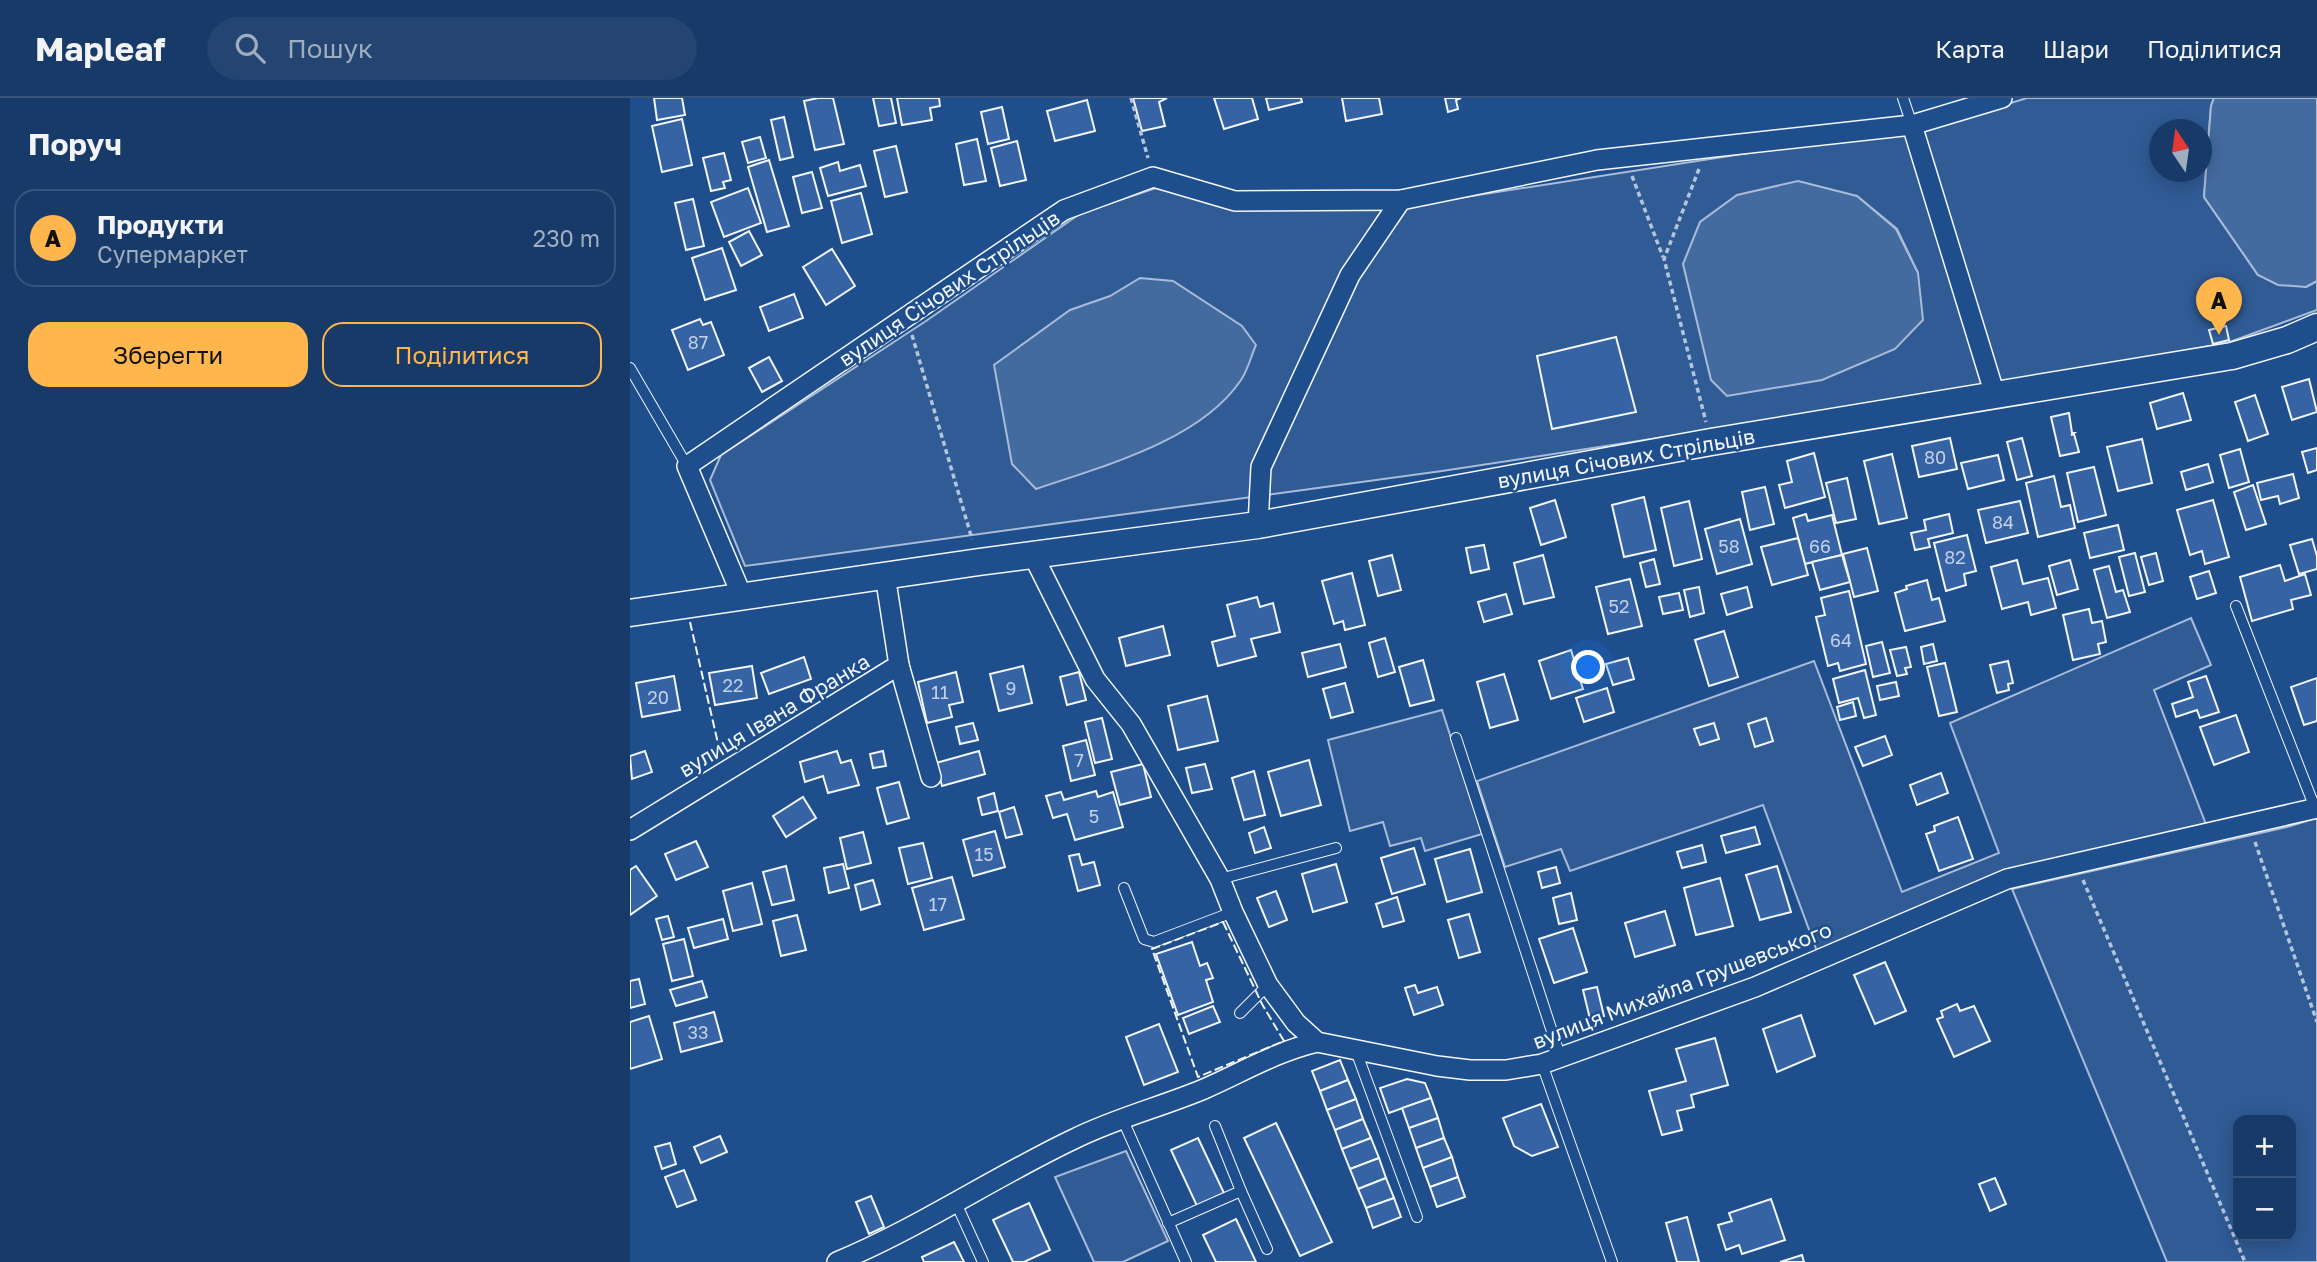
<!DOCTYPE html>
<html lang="uk">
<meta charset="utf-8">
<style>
body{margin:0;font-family:"Golos Text",sans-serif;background:#244571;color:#f1f3f6}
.controls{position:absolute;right:21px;bottom:21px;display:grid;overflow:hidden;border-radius:14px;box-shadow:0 4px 18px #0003}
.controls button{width:63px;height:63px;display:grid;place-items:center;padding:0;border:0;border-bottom:2px solid #36547d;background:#173a69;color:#f1f3f6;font:35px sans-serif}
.compass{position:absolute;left:1519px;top:21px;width:63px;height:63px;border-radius:50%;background:#173a69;box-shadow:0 4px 18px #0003;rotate:347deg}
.you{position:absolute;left:959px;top:570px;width:24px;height:24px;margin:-18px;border:5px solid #fff;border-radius:50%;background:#1a73e8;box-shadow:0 0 0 10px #1a73e833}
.badge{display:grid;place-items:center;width:46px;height:46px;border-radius:50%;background:#ffb74d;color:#111;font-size:23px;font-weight:700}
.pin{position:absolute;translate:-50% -58px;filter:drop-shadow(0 2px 4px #0008)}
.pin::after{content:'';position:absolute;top:37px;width:24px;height:21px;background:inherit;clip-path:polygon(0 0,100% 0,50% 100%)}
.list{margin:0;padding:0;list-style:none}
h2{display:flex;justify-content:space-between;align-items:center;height:91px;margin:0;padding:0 28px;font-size:30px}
h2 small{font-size:23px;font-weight:400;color:#9eadc0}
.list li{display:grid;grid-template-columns:46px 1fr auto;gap:21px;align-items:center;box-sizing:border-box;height:98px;margin:0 14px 14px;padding:0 14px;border:2px solid #36547d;border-radius:21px}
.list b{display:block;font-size:26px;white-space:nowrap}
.list p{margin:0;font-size:23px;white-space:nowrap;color:#9eadc0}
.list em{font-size:23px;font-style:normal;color:#9eadc0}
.actions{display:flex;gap:14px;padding:21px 28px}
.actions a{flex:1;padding:16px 0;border:2px solid #ffb74d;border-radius:21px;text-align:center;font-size:24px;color:#ffb74d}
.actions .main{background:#ffb74d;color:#111}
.icon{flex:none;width:38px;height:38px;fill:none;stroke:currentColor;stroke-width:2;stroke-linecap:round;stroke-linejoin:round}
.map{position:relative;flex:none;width:1687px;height:1164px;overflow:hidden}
header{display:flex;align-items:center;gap:42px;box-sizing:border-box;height:98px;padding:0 35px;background:#173a69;border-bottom:2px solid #36547d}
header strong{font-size:33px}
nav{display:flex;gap:38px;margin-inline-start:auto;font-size:24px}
.search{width:490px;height:63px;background:#244571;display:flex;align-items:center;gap:18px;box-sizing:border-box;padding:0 24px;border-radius:38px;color:#9eadc0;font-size:26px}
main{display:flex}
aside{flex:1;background:#173a69}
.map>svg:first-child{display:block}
</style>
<header>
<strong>Mapleaf</strong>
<div class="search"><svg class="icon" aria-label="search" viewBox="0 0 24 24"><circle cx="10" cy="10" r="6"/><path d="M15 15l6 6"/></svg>Пошук</div>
<nav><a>Карта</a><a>Шари</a><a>Поділитися</a></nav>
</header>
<main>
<aside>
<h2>Поруч<small></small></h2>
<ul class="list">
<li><span class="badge">A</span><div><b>Продукти</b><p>Супермаркет</p></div><em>230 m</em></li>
</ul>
<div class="actions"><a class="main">Зберегти</a><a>Поділитися</a></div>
</aside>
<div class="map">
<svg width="1687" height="1164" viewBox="0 0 1687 1164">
<rect width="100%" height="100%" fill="#1f4e8c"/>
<g fill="#305b95" stroke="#a8bbd7" stroke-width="2" fill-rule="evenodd">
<path d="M1397 0H1584L1581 8 1574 99 1628 177 1676 189 1687 183V212L1597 245 1263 304 812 373 115 468 80 382 91 357 296 223 451 115 526 90 596 107H784L1112 56 1300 30ZM1530 32H1572V74H1530ZM1227 98 1267 131 1288 175Z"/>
<path d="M1561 520 1581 567 1524 592 1577 729 1411 765 1188 856 1133 707 940 773 931 751 875 769 847 683 1184 563 1272 794 1369 755 1320 625Z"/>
<path d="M812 612 852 736 795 753 791 740 760 748 753 724 720 733 698 642Z"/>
<path d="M1687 720V1164H1537L1382 791 1657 729ZM1608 1022H1661V1138H1608Z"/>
<path d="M496 1053 538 1143 493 1164H464L425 1079Z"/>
</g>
<g fill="#446ba0" stroke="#a8bbd7" stroke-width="2">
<path d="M1584 0H1687V183L1676 189 1648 187 1628 177 1574 99 1581 8Z"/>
<path d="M1168 83 1227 98 1266 131 1288 175 1293 222 1265 251 1192 282 1097 298 1081 282 1053 166 1070 124 1107 97Z"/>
<path d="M510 180 543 183 612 228 626 247C621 258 618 272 611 282 570 343 473 368 406 391L382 366 364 267 440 212 480 198Z"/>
</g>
<g fill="#3563a3" stroke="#f2f6ff" stroke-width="2">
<path d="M24 0H52L55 17 27 22Z"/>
<path d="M188 0H203L214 46 185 52 174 3Z"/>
<path d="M243 0H261L266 25 249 28Z"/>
<path d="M267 0H309L310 8 300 10 302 22 272 27Z"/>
<path d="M503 0H537L529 4 535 28 512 33Z"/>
<path d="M584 0H622L628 21 594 31Z"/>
<path d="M636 0H671L672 4 639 12Z"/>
<path d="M712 0H749L752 16 716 23Z"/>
<path d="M815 0H831L826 2 828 11 818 14Z"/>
<path d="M457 2 465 33 425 43 417 13Z"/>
<path d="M372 9 379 41 358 46 351 14Z"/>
<path d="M154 19 163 59 150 62 141 22Z"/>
<path d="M52 21 62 67 32 74 22 28Z"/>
<path d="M130 39 136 60 118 65 112 44Z"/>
<path d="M347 41 356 83 334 87 326 46Z"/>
<path d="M387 43 396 82 370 88 361 50Z"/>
<path d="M266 48 277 94 255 99 244 53Z"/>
<path d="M94 55 101 82 93 84 95 90 81 93 73 60Z"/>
<path d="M139 62 159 128 137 134 118 69Z"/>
<path d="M208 64 210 73 230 67 236 88 198 98 190 70Z"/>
<path d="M182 74 192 110 172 115 163 79Z"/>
<path d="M118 90 131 125 94 139 81 104Z"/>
<path d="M231 95 242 136 212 145 201 103Z"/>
<path d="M63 101 74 148 56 152 45 105Z"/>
<path d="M119 133 132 157 111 168 99 144Z"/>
<path d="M92 150 106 192 75 202 62 160Z"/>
<path d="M202 151 225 188 196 207 173 169Z"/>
<path d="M164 196 173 220 139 233 130 209Z"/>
<path d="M70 221 73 227 81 224 94 257 58 272 42 232Z"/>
<path d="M1596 228 1599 242 1583 246 1579 232Z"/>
<path d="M986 239 1006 314 922 331 907 258Z"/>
<path d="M139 259 152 283 132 294 119 270Z"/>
<path d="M1679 281 1687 314 1662 322 1652 289Z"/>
<path d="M1553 295 1561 322 1527 331 1520 305Z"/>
<path d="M1625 297 1638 336 1618 343 1605 304Z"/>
<path d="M1439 315 1442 335H1444L1441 337 1444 336 1449 354 1430 358 1421 319Z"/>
<path d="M1320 340 1327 371 1289 379 1282 348Z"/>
<path d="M1392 340 1402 378 1387 382 1377 344Z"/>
<path d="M1512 341 1522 385 1488 393 1477 349Z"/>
<path d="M1687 350V372L1678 375 1672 354Z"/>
<path d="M1610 351 1619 384 1599 390 1590 357Z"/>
<path d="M1184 355 1195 399 1155 410 1149 387 1162 384 1157 363Z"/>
<path d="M1262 356 1277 420 1249 426 1234 363Z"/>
<path d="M1368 357 1374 382 1338 391 1331 365Z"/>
<path d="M1578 366 1583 384 1556 392 1551 374Z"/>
<path d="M1464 369 1476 417 1448 424 1437 375Z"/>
<path d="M1663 376 1669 400 1650 406 1648 398 1631 402 1627 385Z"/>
<path d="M1424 378 1431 409 1440 407 1445 430 1408 439 1396 385Z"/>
<path d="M1217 380 1226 421 1206 425 1196 385Z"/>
<path d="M1623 387 1636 426 1616 432 1604 394Z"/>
<path d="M1135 389 1144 426 1120 432 1112 394Z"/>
<path d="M1014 399 1026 452 994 459 982 407Z"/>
<path d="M925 402 936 439 911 447 900 410Z"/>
<path d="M1583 402 1599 459 1575 466 1572 453 1560 457 1547 412Z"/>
<path d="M1059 403 1072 461 1044 468 1031 410Z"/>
<path d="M1390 403 1398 435 1356 445 1348 412Z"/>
<path d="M1176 416 1178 423 1202 417 1212 457 1175 466 1163 420Z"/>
<path d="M1319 416 1323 435 1298 441 1300 449 1285 452 1281 435 1296 432 1294 422Z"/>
<path d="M1110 421 1122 466 1087 476 1075 431Z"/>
<path d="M1488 427 1494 452 1460 460 1454 435Z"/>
<path d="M1337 437 1346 473 1334 476 1336 487 1316 493 1304 445Z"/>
<path d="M1168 440 1178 477 1142 487 1131 449Z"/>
<path d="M1682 441 1687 458V471L1669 476 1660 447Z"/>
<path d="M854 447 859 471 841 475 836 450Z"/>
<path d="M1237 450 1248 493 1224 499 1213 456Z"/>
<path d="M1505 455 1515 494 1499 498 1489 459Z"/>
<path d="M1526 455 1533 483 1519 487 1511 459Z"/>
<path d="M762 457 771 492 748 498 739 463Z"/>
<path d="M913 457 924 499 894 506 884 465Z"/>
<path d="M1212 457 1220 484 1190 492 1182 464Z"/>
<path d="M1024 461 1030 486 1016 489 1010 465Z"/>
<path d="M1387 462 1393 486 1418 480 1426 510 1401 517 1398 504 1372 511 1361 469Z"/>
<path d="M1440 462 1448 491 1427 497 1419 468Z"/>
<path d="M1650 467 1655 483 1675 476 1681 497 1661 502 1663 511 1622 523 1610 479Z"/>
<path d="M1479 468 1486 494 1493 492 1500 514 1477 520 1464 472Z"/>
<path d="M1579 473 1586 495 1567 501 1560 479Z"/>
<path d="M722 475 735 527 715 532 713 523 704 526 692 483Z"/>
<path d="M1000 481 1012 528 978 536 966 489Z"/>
<path d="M1297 482 1302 502 1309 500 1315 523 1275 533 1265 495 1277 491 1276 488Z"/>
<path d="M1069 489 1074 515 1060 519 1054 492Z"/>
<path d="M1117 489 1122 509 1097 517 1091 496Z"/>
<path d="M1219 493 1236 566 1210 573 1208 565 1198 568 1186 519 1195 517 1191 500Z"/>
<path d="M1049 495 1053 512 1033 516 1029 499Z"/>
<path d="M876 496 882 516 854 524 848 504Z"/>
<path d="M627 499 630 509 643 505 650 534 621 541 626 558 588 568 582 544 605 538 597 507Z"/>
<path d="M1459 511 1462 525 1472 523 1476 544 1468 546 1470 556 1443 562 1433 517Z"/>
<path d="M533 528 540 557 496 568 489 540Z"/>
<path d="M1094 533 1108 579 1079 588 1065 542Z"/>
<path d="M755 540 765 574 748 579 739 545Z"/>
<path d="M1252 544 1260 575 1243 579 1236 548Z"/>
<path d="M710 546 716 569 678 579 672 555Z"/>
<path d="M1303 546 1307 563 1294 566 1291 549Z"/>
<path d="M1276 549 1281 569 1275 570 1277 576 1267 578 1260 552Z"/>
<path d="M941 552 953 591 921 601 909 563Z"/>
<path d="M174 559 181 581 139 596 131 575Z"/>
<path d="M998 560 1004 581 983 587 976 566Z"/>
<path d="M793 562 804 602 780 608 769 569Z"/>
<path d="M1378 563 1383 585 1378 586 1379 592 1367 595 1360 567Z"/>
<path d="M1315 565 1327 614 1309 618 1297 569Z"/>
<path d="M122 568 127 600 85 607 79 575Z"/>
<path d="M393 568 402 605 369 613 360 576Z"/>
<path d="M1235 572 1246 617 1234 620 1228 600 1209 605 1203 581Z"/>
<path d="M326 574 333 604 319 607 322 619 297 625 288 584Z"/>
<path d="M449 574 456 602 437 607 430 579Z"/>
<path d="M874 576 888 622 860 630 847 584Z"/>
<path d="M44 578 50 612 12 619 6 585Z"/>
<path d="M1576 578 1589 614 1570 620 1567 612 1546 619 1542 606 1563 599 1558 584Z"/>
<path d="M1687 580V623L1674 627 1661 589Z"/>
<path d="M1266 584 1269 598 1250 602 1247 588Z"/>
<path d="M715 585 723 614 701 620 693 591Z"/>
<path d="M977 590 984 614 954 624 946 600Z"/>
<path d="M577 598 588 643 548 652 538 608Z"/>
<path d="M1223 604 1226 618 1210 622 1207 609Z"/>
<path d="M1606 617 1619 654 1584 667 1570 629Z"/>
<path d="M472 620 482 661 465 665 455 624Z"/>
<path d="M1136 620 1143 643 1125 649 1118 626Z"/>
<path d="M343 625 348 642 330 646 326 629Z"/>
<path d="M1084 625 1089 641 1070 647 1064 631Z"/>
<path d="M1255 638 1262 657 1233 668 1225 649Z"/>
<path d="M456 642 465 677 441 683 433 648Z"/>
<path d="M15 653 22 674 2 681 0 658Z"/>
<path d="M207 653 211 665 221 662 229 687 198 695 193 678 175 684 170 664Z"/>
<path d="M253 653 256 668 243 670 240 656Z"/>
<path d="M349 653 355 676 312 688 306 665Z"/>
<path d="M679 662 691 707 651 718 638 674Z"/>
<path d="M513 666 521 699 490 707 481 674Z"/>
<path d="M575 666 582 691 562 695 556 670Z"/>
<path d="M624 673 635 717 614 722 602 680Z"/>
<path d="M1311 675 1318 695 1287 707 1280 687Z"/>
<path d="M269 684 279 720 257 726 247 690Z"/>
<path d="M466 693 468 699 483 694 493 729 445 742 437 716 423 720 416 698 431 694 434 702Z"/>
<path d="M364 695 368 713 352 717 348 700Z"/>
<path d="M173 699 186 720 156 739 143 718Z"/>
<path d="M384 709 392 736 376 740 369 714Z"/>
<path d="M1328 719 1343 761 1309 773 1296 736 1305 733 1304 728Z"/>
<path d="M634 729 641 750 625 755 619 735Z"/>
<path d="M1125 729 1130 746 1096 755 1091 738Z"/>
<path d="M365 733 375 769 343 778 333 742Z"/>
<path d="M233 734 241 765 217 771 210 740Z"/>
<path d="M66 743 78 769 46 782 35 756Z"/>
<path d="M293 745 302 780 278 786 269 750Z"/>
<path d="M1072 747 1076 764 1052 770 1047 754Z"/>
<path d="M784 750 795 786 762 796 751 760Z"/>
<path d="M840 751 852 794 817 804 805 761Z"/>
<path d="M449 756 452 767 464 764 470 787 448 793 439 758Z"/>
<path d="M213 766 219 790 199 795 194 770Z"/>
<path d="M706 766 717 804 683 814 672 776Z"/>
<path d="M6 768 27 798 0 817V772Z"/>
<path d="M156 768 164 802 142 807 133 774Z"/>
<path d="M1147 768 1161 814 1130 822 1116 777Z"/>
<path d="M926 769 930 785 912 790 908 774Z"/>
<path d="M322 779 334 821 294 832 282 790Z"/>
<path d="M1090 780 1103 828 1066 837 1054 790Z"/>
<path d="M243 782 250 806 231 812 225 787Z"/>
<path d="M122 785 132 826 103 833 93 793Z"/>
<path d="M646 793 657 822 639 829 627 800Z"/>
<path d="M941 795 947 822 929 826 923 800Z"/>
<path d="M767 799 774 823 753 829 746 806Z"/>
<path d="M1035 813 1045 847 1005 859 995 825Z"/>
<path d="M839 816 850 854 829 860 818 822Z"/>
<path d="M167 817 176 852 151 858 143 823Z"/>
<path d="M38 818 44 839 32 842 26 821Z"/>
<path d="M93 821 98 841 64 850 58 830Z"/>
<path d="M943 830 957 874 924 885 909 841Z"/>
<path d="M54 841 63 878 42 883 33 846Z"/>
<path d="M562 844 570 868 577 865 583 880 576 882 583 904 548 917 526 856Z"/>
<path d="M1255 864 1276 913 1245 926 1224 877Z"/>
<path d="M9 881 15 906 0 910V883Z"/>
<path d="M72 883 77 899 46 908 40 892Z"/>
<path d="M785 887 788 895 807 889 813 907 784 917 775 890Z"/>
<path d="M967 889 974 918 960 921 953 892Z"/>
<path d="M1327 906 1330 913 1344 908 1360 943 1324 959 1307 921 1313 919 1311 913Z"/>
<path d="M583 908 590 924 559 936 553 920Z"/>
<path d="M84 914 92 943 51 954 44 925Z"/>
<path d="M1171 917 1185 958 1147 974 1133 931Z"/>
<path d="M19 918 32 961 0 971V924Z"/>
<path d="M529 926 548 974 514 987 496 939Z"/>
<path d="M1085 940 1098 987 1061 997 1064 1009 1047 1013 1052 1032 1032 1037 1019 993 1056 983 1046 951Z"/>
<path d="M710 962 718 982 690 993 682 973Z"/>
<path d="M777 981 795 985 801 1000 759 1015 750 990Z"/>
<path d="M718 982 726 1001 697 1012 690 993Z"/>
<path d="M801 1000 808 1020 779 1030 772 1010Z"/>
<path d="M726 1001 733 1021 705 1032 697 1012Z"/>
<path d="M911 1006 928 1049 902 1058 884 1048 873 1020Z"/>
<path d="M808 1020 814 1040 786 1050 779 1030Z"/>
<path d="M733 1021 741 1040 712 1051 705 1032Z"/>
<path d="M646 1025 702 1144 670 1158 614 1040Z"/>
<path d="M90 1038 97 1054 71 1065 64 1049Z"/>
<path d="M568 1040 594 1095 567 1108 541 1052Z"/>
<path d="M741 1040 749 1060 720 1071 712 1051Z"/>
<path d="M814 1040 822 1059 793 1070 786 1050Z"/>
<path d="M40 1045 46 1066 32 1071 25 1049Z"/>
<path d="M822 1059 828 1079 800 1089 793 1070Z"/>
<path d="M749 1060 756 1080 728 1091 720 1071Z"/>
<path d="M54 1072 66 1102 47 1109 35 1079Z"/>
<path d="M828 1079 835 1099 807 1109 800 1089Z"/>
<path d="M756 1080 764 1100 736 1110 728 1091Z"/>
<path d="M1365 1080 1376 1106 1360 1113 1349 1086Z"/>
<path d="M241 1098 254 1129 239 1136 226 1104Z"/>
<path d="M764 1100 771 1119 743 1130 736 1110Z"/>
<path d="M1141 1101 1155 1142 1112 1156 1109 1147 1096 1152 1088 1127 1102 1123 1099 1115Z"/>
<path d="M399 1105 420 1152 394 1164H383L363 1122Z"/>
<path d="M1057 1119 1069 1164H1047L1036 1125Z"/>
<path d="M606 1121 626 1164H586L573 1137Z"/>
<path d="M324 1144 334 1164H294L292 1159Z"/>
<path d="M1172 1157 1174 1164H1150Z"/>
</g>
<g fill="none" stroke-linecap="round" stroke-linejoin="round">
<g stroke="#f2f6ff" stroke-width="12">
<g id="lane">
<path d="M1273 0 1282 27"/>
<path d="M0 270 57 368"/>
<path d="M1606 508 1685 710"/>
<path d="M826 640 930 958"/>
<path d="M590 781 706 750"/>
<path d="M494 790 514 841 524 844 603 814"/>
<path d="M610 915 638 887"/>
<path d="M726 953 787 1119"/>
<path d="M912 966 982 1164"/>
<path d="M492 1020 556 1164"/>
<path d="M611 1093 637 1151"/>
<path d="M326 1105 353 1164"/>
<path d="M538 1125 611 1093 585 1028"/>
</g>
</g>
<g stroke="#f2f6ff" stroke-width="22">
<g id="street">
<path d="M1282 27 1365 297"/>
<path d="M628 427 631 369 720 177 771 102"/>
<path d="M403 457 465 581 501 626 590 781 603 814 638 887 666 925 687 944 807 968 840 972H876L912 966 1125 889 1377 781 1687 710"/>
<path d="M112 498 57 368 434 112 523 79 605 103 771 102 967 62 1282 27 1372 0"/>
<path d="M269 567 301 679"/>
<path d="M0 732 269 567 255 477"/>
<path d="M207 1164C289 1130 364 1079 444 1041 486 1020 531 1009 574 991 613 974 645 954 687 944"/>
</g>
</g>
<g stroke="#f2f6ff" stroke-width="29">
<path id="secondary" d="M0 515 349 464 628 427 1081 344 1602 258 1657 242 1687 229"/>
</g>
<g stroke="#b3c4dc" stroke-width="3.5" stroke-dasharray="5 3.5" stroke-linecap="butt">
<path d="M501 0 518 60"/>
<path d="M1069 71 1034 161 1076 324"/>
<path d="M1002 78 1033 159"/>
<path d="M282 237 342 441"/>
<path d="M1625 744 1687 924"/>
<path d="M1453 782 1615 1164"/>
</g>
<use href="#lane" stroke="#1f4e8c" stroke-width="10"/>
<use href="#street" stroke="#1f4e8c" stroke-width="19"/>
<use href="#secondary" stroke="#1f4e8c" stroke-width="26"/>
<g stroke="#f2f6ff" stroke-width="2" stroke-dasharray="9 3.5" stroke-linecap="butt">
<path d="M60 524 90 654"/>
<path d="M593 824 632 906 654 943 568 979 522 851Z"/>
</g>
</g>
<g text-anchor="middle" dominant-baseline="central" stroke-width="5" stroke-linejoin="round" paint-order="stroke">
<g font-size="18" fill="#c3d1e8">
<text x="68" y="244">87</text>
<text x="1305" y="359">80</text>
<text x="1373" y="424">84</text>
<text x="1099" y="448">58</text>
<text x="1190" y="448">66</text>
<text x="1325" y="459">82</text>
<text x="989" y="508">52</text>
<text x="1211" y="542">64</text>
<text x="103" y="587">22</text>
<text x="381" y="590">9</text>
<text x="310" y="594">11</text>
<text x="28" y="599">20</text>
<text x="449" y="662">7</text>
<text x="464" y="718">5</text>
<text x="354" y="756">15</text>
<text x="308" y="806">17</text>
<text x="68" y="934">33</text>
</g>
<g font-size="21" fill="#f2f6ff" stroke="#1f4e8c">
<text transform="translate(319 190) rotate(-34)">вулиця Січових Стрільців</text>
<text transform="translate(996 360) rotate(-10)">вулиця Січових Стрільців</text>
<text transform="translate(144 617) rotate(-31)">вулиця Івана Франка</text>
<text transform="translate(1052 887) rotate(-21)">вулиця Михайла Грушевського</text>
</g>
</g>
</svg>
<div class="controls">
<button>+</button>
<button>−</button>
</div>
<svg class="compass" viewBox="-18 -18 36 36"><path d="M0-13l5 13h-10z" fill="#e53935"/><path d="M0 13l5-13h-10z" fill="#9eadc0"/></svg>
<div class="you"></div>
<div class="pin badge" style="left:1589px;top:237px">A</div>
</div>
</main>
